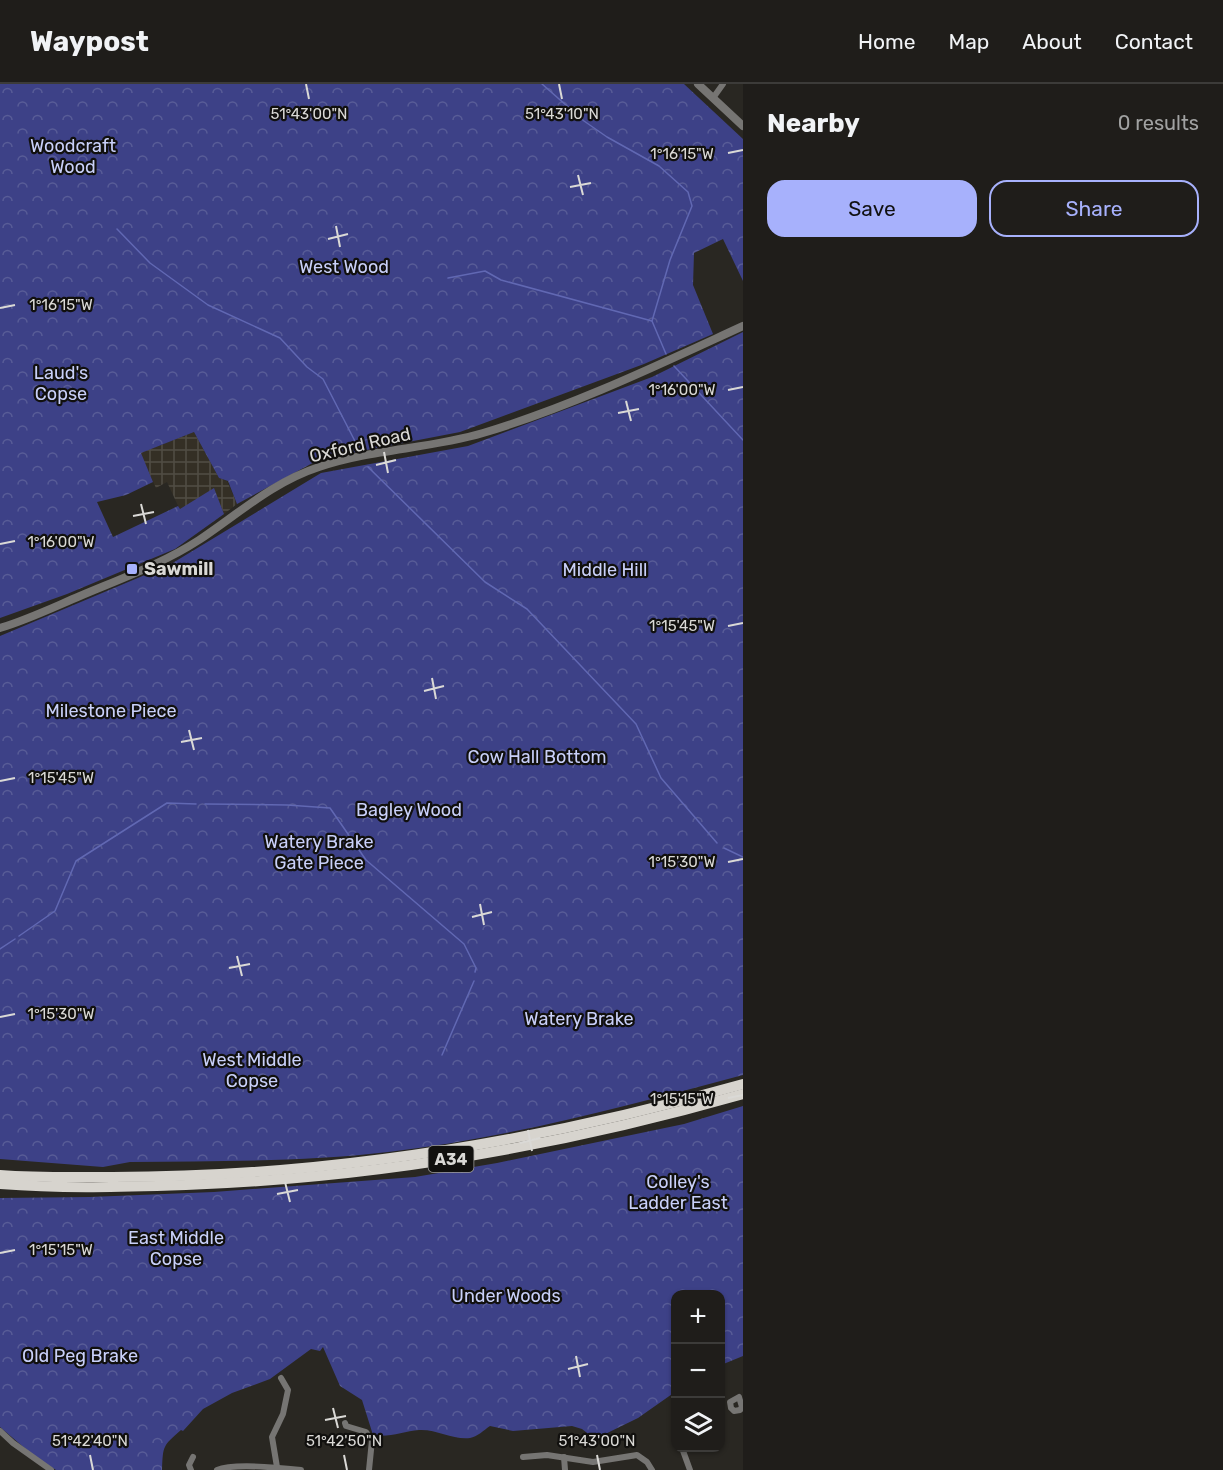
<!DOCTYPE html>
<meta charset="utf-8">
<style>
body{margin:0;font-family:Rubik,sans-serif;background:#2c2a27;color:#f1f3f6}
.controls{position:absolute;right:18px;bottom:18px;display:grid;overflow:hidden;border-radius:12px;box-shadow:0 2px 4px #0004}
.controls button{width:54px;height:54px;display:grid;place-items:center;padding:0;border:0;border-bottom:2px solid #3c3b39;background:#1f1d1a;color:#f1f3f6;font:30px sans-serif}
.list{margin:0;padding:0;list-style:none}
h2{display:flex;justify-content:space-between;align-items:center;height:78px;margin:0;padding:0 24px;font-size:26px}
h2 small{font-size:20px;font-weight:400;color:#a1a2a2}
.actions{display:flex;gap:12px;padding:18px 24px}
.actions a{flex:1;padding:14px 0;border:2px solid #a7b1fc;border-radius:18px;text-align:center;font-size:21px;color:#a7b1fc}
.actions .main{background:#a7b1fc;color:#111}
.icon{flex:none;width:33px;height:33px;fill:none;stroke:currentColor;stroke-width:2;stroke-linecap:round;stroke-linejoin:round}
.map{position:relative;flex:none;width:743px;height:1386px;overflow:hidden}
header{display:flex;align-items:center;gap:36px;box-sizing:border-box;height:84px;padding:0 30px;background:#1f1d1a;border-bottom:2px solid #3c3b39}
header strong{font-size:28px}
nav{display:flex;gap:33px;margin-inline-start:auto;font-size:21px}
main{display:flex}
aside{flex:1;background:#1f1d1a}
.map>svg:first-child{display:block}
</style>
<header>
<strong>Waypost</strong>
<nav><a>Home</a><a>Map</a><a>About</a><a>Contact</a></nav>
</header>
<main>
<div class="map">
<svg width="743" height="1386" viewBox="0 0 743 1386">
<defs>
<pattern id="industrial-grid" width="8" height="8" patternUnits="userSpaceOnUse" patternTransform="scale(1.5)"><rect width="8" height="8" fill="#342f25"/><path d="M0 4h8M4 0v8" fill="none" stroke="#514d44"/></pattern>
<pattern id="forest-crowns" width="20" height="18" patternUnits="userSpaceOnUse" patternTransform="scale(1.5)"><rect width="20" height="18" fill="#3d4187"/><path d="M2 6a3 3 0 1 1 6 0M12 15a3 3 0 1 1 6 0" fill="none" stroke="#585c97"/></pattern>
</defs>
<rect width="100%" height="100%" fill="#292722"/>
<path fill="url(#industrial-grid)" d="M194 348 219 394 227 397 237 420 224 430 214 405 180 426 167 398 156 404 140 369Z"/>
<g fill="url(#forest-crowns)">
<path d="M0 0H684L743 55V197L723 155 694 169 693 201 713 250 644 280 460 348 320 375 237 420 228 397 219 394 194 348 141 369 153 398 126 411 97 418 113 453 178 422 180 425 214 404 224 430 175 465 67 510 0 534Z"/>
<path d="M743 248V991C627 1022 508 1054 388 1068 303 1078 217 1077 130 1078L103 1083 0 1075V552L171 480 321 389 468 362 652 293Z"/>
<path d="M743 1022V1272L721 1281 720 1210H676L675 1308 638 1334 595 1355 582 1345 572 1342 513 1347 490 1342C484 1346 477 1353 470 1354 453 1356 437 1345 419 1346 404 1347 389 1354 373 1351L362 1316 340 1302 323 1263 320 1267 311 1265 270 1295 232 1309 203 1325 183 1347 181 1346C163 1362 163 1361 162 1386H56L34 1372 0 1343V1114L90 1113 214 1108 415 1093 497 1079 684 1040Z"/>
</g>
<g fill="none" stroke-linecap="round" stroke-linejoin="round">
<g stroke="#6168b3" stroke-width="1.5">
<path d="M542 0 584 37 607 53 659 82 688 108 692 122 670 176 652 237"/>
<path d="M117 145 150 179 208 221 280 254 307 283 323 295 359 365"/>
<path d="M448 194 485 187 501 196 652 237 666 270"/>
<path d="M674 282 743 356"/>
<path d="M368 383 485 498 527 525 636 640 661 694 717 759"/>
<path d="M205 720 287 721 330 724 366 776 464 860 476 884 475 888"/>
<path d="M724 764 743 773"/>
<path d="M19 852 55 827 76 777 167 719 196 720"/>
<path d="M0 865 15 855"/>
<path d="M442 971 474 897"/>
</g>
<g stroke="#767573" stroke-width="6">
<path d="M713 14 723 0"/>
<path d="M739 1313 742 1323 740 1326 734 1327 731 1324 730 1318Z"/>
<path d="M345 1339 346 1342 366 1348 372 1356 369 1386"/>
<path d="M0 1347 13 1359 51 1386"/>
<path d="M682 1364 690 1386"/>
<path d="M523 1373 547 1371 593 1378 637 1371 647 1378 652 1386"/>
<path d="M564 1373 565 1386"/>
<path d="M277 1383 272 1353 283 1330 288 1306 281 1294"/>
<path d="M191 1386 189 1381 193 1373"/>
<path d="M217 1386C233 1379 283 1384 301 1386"/>
</g>
<g stroke="#767573" stroke-width="8">
<path d="M698 0 743 42"/>
<path d="M0 544C27 536 54 523 80 512 120 495 162 480 199 456 238 430 273 398 319 383 371 365 429 365 483 349 573 322 658 281 743 242"/>
</g>
<g stroke="#d7d4ce" stroke-width="10">
<path d="M0 1091C38 1094 76 1093 113 1093 326 1093 538 1058 743 1000"/>
<path d="M0 1100C62 1105 124 1103 186 1101 375 1094 561 1062 743 1010"/>
</g>
</g>
<path fill="none" stroke="#dad9d6" stroke-width="2" d="M306 0 309 15M559 0 562 15M728 69 743 66M578 91 583 111M570 103 591 99M336 142 340 163M328 155 348 150M0 224 15 221M728 306 743 303M626 317 631 337M618 329 639 325M384 368 388 389M376 381 396 376M141 420 146 440M133 432 154 428M0 460 15 457M728 542 743 539M432 594 436 615M424 607 444 602M189 646 194 666M181 658 202 654M0 697 15 694M728 778 743 775M480 820 484 841M472 833 492 828M237 872 242 892M229 884 250 880M0 933 15 930M728 1014 743 1011M528 1046 532 1067M520 1059 540 1054M285 1098 290 1118M277 1110 298 1106M0 1169 15 1166M576 1272 580 1293M568 1285 588 1280M333 1324 338 1344M325 1336 346 1332M90 1371 93 1386M344 1371 347 1386M597 1371 600 1386"/>
<rect fill="#a7b1fc" stroke="#11100e" stroke-width="2" x="126" y="479" width="12" height="12" rx="3"/>
<g text-anchor="middle" dominant-baseline="central" stroke-width="4.5" stroke-linejoin="round" paint-order="stroke">
<rect fill="#11100e" stroke="#9e9d9a" stroke-width="1.5" x="428.5" y="1062" width="45" height="26" rx="4.5"/>
<g font-size="16" font-weight="bold" fill="#dad9d6">
<text x="451" y="1075">A34</text>
</g>
<g font-size="18" fill="#c9d0f9" stroke="#11100e">
<text x="73" y="62">Woodcraft<tspan x="73" dy="21">Wood</tspan></text>
<text x="344" y="183">West Wood</text>
<text x="61" y="289">Laud's<tspan x="61" dy="21">Copse</tspan></text>
<text x="605" y="486">Middle Hill</text>
<text x="111" y="627">Milestone Piece</text>
<text x="537" y="673">Cow Hall Bottom</text>
<text x="409" y="726">Bagley Wood</text>
<text x="319" y="758">Watery Brake<tspan x="319" dy="21">Gate Piece</tspan></text>
<text x="579" y="935">Watery Brake</text>
<text x="252" y="976">West Middle<tspan x="252" dy="21">Copse</tspan></text>
<text x="678" y="1098">Colley's<tspan x="678" dy="21">Ladder East</tspan></text>
<text x="176" y="1154">East Middle<tspan x="176" dy="21">Copse</tspan></text>
<text x="506" y="1212">Under Woods</text>
<text x="80" y="1272">Old Peg Brake</text>
</g>
<g font-size="18" fill="#dad9d6" stroke="#11100e">
<text transform="translate(360 361) rotate(-13)">Oxford Road</text>
</g>
<g font-size="18" font-weight="bold" fill="#dad9d6" stroke="#11100e" text-anchor="start">
<text x="144" y="485">Sawmill</text>
</g>
</g>
<g font-size="15" text-anchor="middle" fill="#dad9d6" stroke="#11100e" stroke-width="4.5" stroke-linejoin="round" paint-order="stroke">
<text x="309" y="35">51°43'00"N</text>
<text x="562" y="35">51°43'10"N</text>
<text x="682" y="75">1°16'15"W</text>
<text x="61" y="226">1°16'15"W</text>
<text x="682" y="311">1°16'00"W</text>
<text x="61" y="463">1°16'00"W</text>
<text x="682" y="547">1°15'45"W</text>
<text x="61" y="699">1°15'45"W</text>
<text x="682" y="783">1°15'30"W</text>
<text x="61" y="935">1°15'30"W</text>
<text x="682" y="1020">1°15'15"W</text>
<text x="61" y="1171">1°15'15"W</text>
<text x="90" y="1362">51°42'40"N</text>
<text x="344" y="1362">51°42'50"N</text>
<text x="597" y="1362">51°43'00"N</text>
</g>
</svg>
<div class="controls">
<button>+</button>
<button>−</button>
<button><svg class="icon" aria-label="layers" viewBox="0 0 24 24"><path d="M12 4l9 5-9 5-9-5zM3 14l9 5 9-5"/></svg></button>
</div>
</div>
<aside>
<h2>Nearby<small>0 results</small></h2>
<ul class="list">
</ul>
<div class="actions"><a class="main">Save</a><a>Share</a></div>
</aside>
</main>
